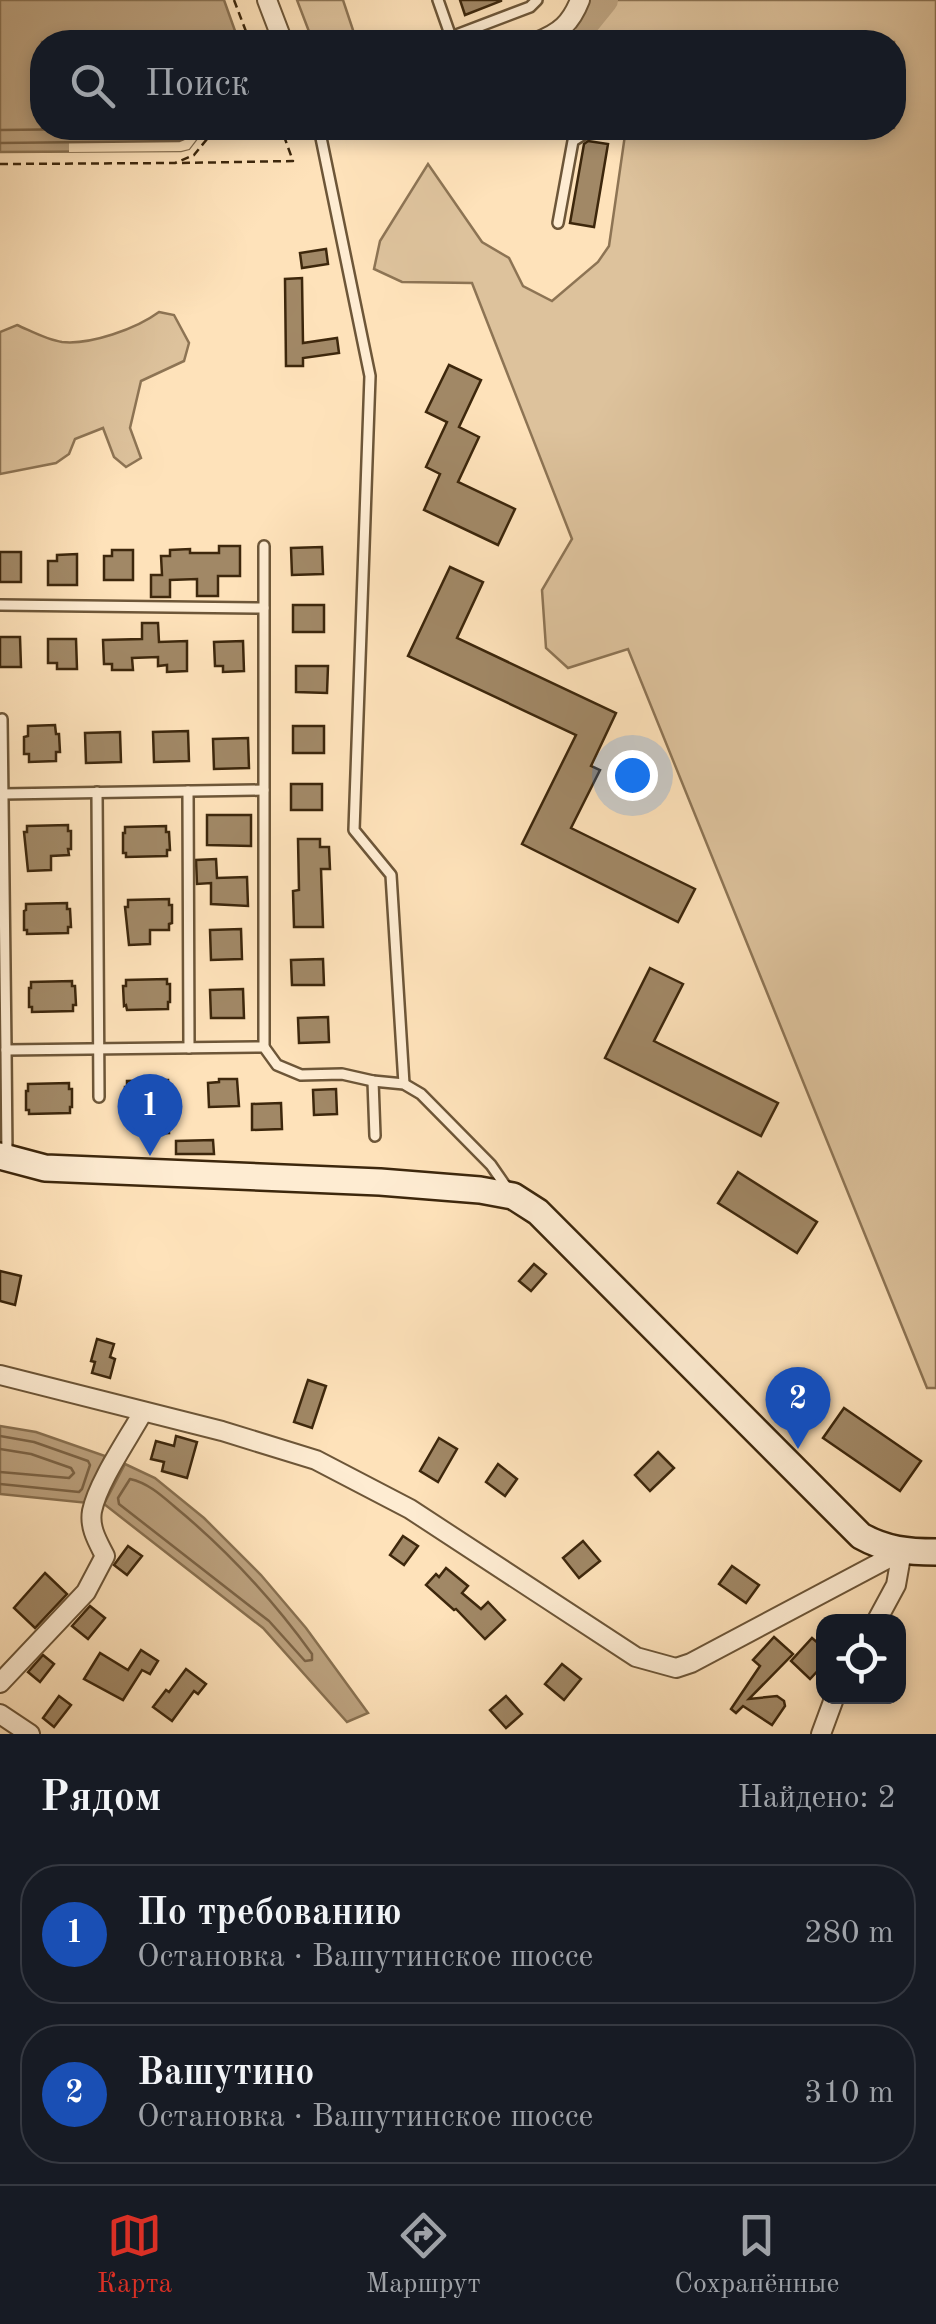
<!DOCTYPE html>
<html lang="ru">
<meta charset="utf-8">
<style>
body{margin:0;font-family:"Old Standard TT",serif;background:#242831;color:#f1f3f6}
.controls{position:absolute;right:30px;bottom:30px;display:grid;overflow:hidden;border-radius:20px;box-shadow:0 5px 15px #0003}
.controls button{width:90px;height:90px;display:grid;place-items:center;padding:0;border:0;border-bottom:2px solid #363941;background:#171b24;color:#f1f3f6;font:50px sans-serif}
.you{position:absolute;left:632px;top:775px;width:35px;height:35px;margin:-25px;border:8px solid #fff;border-radius:50%;background:#1a73e8;box-shadow:0 0 0 15px #1a73e833}
.badge{display:grid;place-items:center;width:65px;height:65px;border-radius:50%;background:#d93025;color:#fff;font-size:32px;font-weight:700}
.pin{position:absolute;translate:-50% -82px;filter:drop-shadow(0 2px 5px #0008)}
.pin::after{content:'';position:absolute;top:52px;width:35px;height:30px;background:inherit;clip-path:polygon(0 0,100% 0,50% 100%)}
.list{margin:0;padding:0;list-style:none}
h2{display:flex;justify-content:space-between;align-items:center;height:130px;margin:0;padding:0 40px;font-size:42px}
h2 small{font-size:32px;font-weight:400;color:#9ea1a6}
.list li{display:grid;grid-template-columns:65px 1fr auto;gap:30px;align-items:center;box-sizing:border-box;height:140px;margin:0 20px 20px;padding:0 20px;border:2px solid #363941;border-radius:40px}
.list b{display:block;font-size:38px;white-space:nowrap}
.list p{margin:0;font-size:32px;white-space:nowrap;color:#9ea1a6}
.list em{font-size:32px;font-style:normal;color:#9ea1a6}
.icon{flex:none;width:55px;height:55px;fill:none;stroke:currentColor;stroke-width:2;stroke-linecap:round;stroke-linejoin:round}
.map{position:relative;flex:none;width:936px;height:1734px;overflow:hidden}
.search{position:absolute;background:#171b24;box-shadow:0 5px 15px #0003;left:30px;right:30px;top:30px;height:110px;display:flex;align-items:center;gap:25px;box-sizing:border-box;padding:0 35px;border-radius:40px;color:#9ea1a6;font-size:38px}
.sheet{height:450px;background:#171b24}
nav{display:flex;justify-content:space-around;align-items:center;box-sizing:border-box;height:140px;border-top:2px solid #363941;background:#171b24;font-size:28px;color:#9ea1a6}
nav a{display:grid;justify-items:center;gap:5px}
nav .on{color:#d93025}
.map>svg:first-child{display:block}
</style>
<div class="map">
<svg width="936" height="1734" viewBox="0 0 936 1734">
<rect width="100%" height="100%" fill="#fee2ba"/>
<filter id="stains"><feTurbulence type="fractalNoise" baseFrequency=".002" numOctaves="4"/><feColorMatrix values="0 0 0 0 .2 0 0 0 0 .09 0 0 0 0 .02 0 0 0 .5 -.17"/></filter>
<radialGradient id="worn" r=".72"><stop offset=".6" stop-color="#630" stop-opacity="0"/><stop offset="1" stop-color="#630" stop-opacity=".3"/></radialGradient>
<g fill="#ddc29c" stroke="#8d7454" stroke-width="2.5">
<path d="M297 0H343L357 42H313Z"/>
<path d="M602 0H936V1388H927L628 649 568 668 546 648 542 590 572 539 472 283 402 282 374 269 380 241 428 164 482 242 509 258 523 286 552 301 598 262 609 246 626 128H894V42H590L587 21 601 6Z"/>
<path d="M159 312 174 315 189 343 184 361 141 381 130 428 141 458 126 467 114 457 103 428 75 439 69 454 56 463 0 474V332L17 325C31 331 47 340 62 342 90 345 136 329 159 312Z"/>
</g>
<g fill="#bca27f" stroke="#897151" stroke-width="2.5">
<path d="M0 0H224L239 42H42V128H205L189 149 181 151 0 152Z"/>
<path d="M0 1426 36 1432 105 1456 88 1503 0 1494Z"/>
<path d="M125 1464 155 1478 204 1518 261 1575 306 1628 368 1713 347 1722 263 1628 104 1504Z"/>
</g>
<path fill="#fee2ba" d="M182 128H205L189 149 181 151 69 152V142L178 141Z"/>
<g fill="none" stroke-linecap="round" stroke-linejoin="round">
<g stroke="#7c6446" stroke-width="2.5">
<path d="M0 130 177 128"/>
<path d="M0 143 179 141 184 139 193 128"/>
<path d="M0 1436 34 1442 88 1461 90 1465 82 1489 79 1492 0 1484"/>
<path d="M0 1449 31 1454 71 1468 74 1473 69 1478 0 1472"/>
<path d="M130 1479C148 1483 161 1495 175 1507 227 1550 273 1600 312 1654V1660L305 1661 269 1621 119 1504 118 1498Z"/>
</g>
<path stroke="#bca27f" stroke-width="28" d="M587 21 604 0"/>
</g>
<g fill="#a18866" stroke="#3d270c" stroke-width="2.5">
<path d="M460 0H501V1L465 15Z"/>
<path d="M588 141 608 144 594 227 570 223 584 144Z"/>
<path d="M326 249 328 264 302 268 300 253Z"/>
<path d="M302 278 303 343 337 338 339 353 303 358V366H286L285 279Z"/>
<path d="M449 365 481 380 459 427 479 437 458 482 515 509 498 545 424 510 440 474 426 467 447 422 426 412Z"/>
<path d="M219 546H240V576H218V596H197V579L170 580V597H151V575H162L161 556H170V550L190 549V553H219Z"/>
<path d="M322 547 323 574 292 575 291 548Z"/>
<path d="M112 550H133V580H104V556H112Z"/>
<rect x="0" y="552" width="21" height="30"/>
<path d="M77 554V585H48V561H57V555Z"/>
<path d="M450 567 483 582 457 638 616 713 591 766 600 770 571 828 695 889 678 922 522 844 576 735 408 656Z"/>
<rect x="293" y="605" width="31" height="27"/>
<path d="M142 623H158L159 642 187 641V671L167 672V665L158 666V657L132 658 133 670H112V664H104L103 640 142 639Z"/>
<path d="M0 637H20L21 667H0Z"/>
<path d="M48 639H76L77 669H57V663H48Z"/>
<path d="M243 641 244 671 223 672V666H215L214 642Z"/>
<path d="M296 666H328L327 693 296 692Z"/>
<path d="M55 725 56 734H59L60 752H56V761L29 762V754H24V737L28 736V726Z"/>
<rect x="293" y="726" width="31" height="27"/>
<path d="M188 731 189 761 154 762 153 732Z"/>
<path d="M120 732 121 762 86 763 85 733Z"/>
<path d="M248 738 249 768 214 769 213 739Z"/>
<rect x="291" y="784" width="31" height="26"/>
<path d="M207 815H251V846L207 845Z"/>
<path d="M68 825V831H71V849H68L69 855 51 856V870L28 871 24 832H27V826Z"/>
<path d="M166 826V832H169L170 850H167V856L126 857V853H123V833H125V827Z"/>
<path d="M298 839H320V847H329L330 869H321L323 927H294L293 891 299 890Z"/>
<path d="M216 859 217 878 247 877 248 906 211 904V883L197 884 196 860Z"/>
<path d="M169 899V905H172V923L169 924V930H150V944L129 945 125 907H128V900Z"/>
<path d="M67 903V909H70L71 927H68V933L27 934V930H24V911L26 910V904Z"/>
<path d="M241 929 242 959 211 960 210 930Z"/>
<path d="M323 959 324 985H292L291 960Z"/>
<path d="M650 968 683 984 654 1041 778 1103 761 1136 605 1058Z"/>
<path d="M167 979V984H170V1002H168V1009L127 1010 126 1005 124 1006 123 986H126V980Z"/>
<path d="M72 981V986H75L76 1005H73V1011L32 1012V1007H29V988H31V982Z"/>
<path d="M243 989 244 1018H211L210 990Z"/>
<path d="M328 1017 329 1042 299 1043 298 1018Z"/>
<path d="M219 1079H237L239 1106 209 1107 208 1083 219 1082Z"/>
<path d="M168 1080V1086L171 1085 172 1104H169L168 1110 169 1133 149 1134V1110L128 1111V1107H125V1087H127V1081Z"/>
<path d="M69 1083V1089H72V1107H70V1113L29 1114V1110H26V1091H28V1084Z"/>
<path d="M336 1089 337 1114 314 1115 313 1090Z"/>
<path d="M281 1103 282 1129 252 1130V1104Z"/>
<path d="M213 1140 214 1154H176V1141Z"/>
<path d="M738 1172 817 1222 797 1253 718 1203Z"/>
<path d="M534 1264 546 1274 531 1291 519 1281Z"/>
<path d="M0 1271 21 1276 15 1305 0 1301Z"/>
<path d="M97 1339 114 1344 110 1357 115 1359 110 1378 92 1373 95 1362 91 1361Z"/>
<path d="M308 1380 326 1386 312 1428 294 1422Z"/>
<path d="M844 1408 921 1461 900 1491 823 1438Z"/>
<path d="M176 1436 197 1442 187 1478 162 1471 164 1462 151 1459 156 1441 174 1446Z"/>
<path d="M439 1438 457 1449 438 1482 420 1471Z"/>
<path d="M658 1452 674 1468 650 1491 635 1475Z"/>
<path d="M498 1464 517 1479 505 1496 486 1482Z"/>
<path d="M403 1536 418 1546 404 1565 390 1555Z"/>
<path d="M583 1541 600 1561 579 1578 563 1558Z"/>
<path d="M128 1546 142 1556 127 1575 114 1565Z"/>
<path d="M732 1566 759 1585 746 1603 719 1584Z"/>
<path d="M446 1568 468 1586 462 1593 481 1609 488 1602 505 1620 485 1639 456 1609 454 1610 426 1585 436 1574 439 1577Z"/>
<path d="M45 1573 67 1594 35 1628 14 1608Z"/>
<path d="M90 1606 105 1618 88 1639 72 1626Z"/>
<path d="M774 1637 793 1654 749 1699 777 1696 784 1701 785 1706 772 1725 743 1706 736 1713 731 1709 760 1666 753 1660Z"/>
<path d="M812 1638 824 1648V1664L810 1679 791 1661Z"/>
<path d="M141 1650 158 1661 150 1674 142 1670 123 1700 84 1679 100 1653 128 1670Z"/>
<path d="M43 1655 54 1664 40 1682 28 1672Z"/>
<path d="M562 1664 581 1679 564 1700 545 1684Z"/>
<path d="M186 1669 206 1684 198 1694 194 1691 172 1721 153 1707 166 1690 169 1692Z"/>
<path d="M59 1696 71 1705 54 1727 43 1718Z"/>
<path d="M506 1696 522 1714 506 1728 490 1710Z"/>
</g>
<g fill="none" stroke-linecap="round" stroke-linejoin="round">
<g stroke="#6d5638" stroke-width="14">
<g id="lane">
<path d="M438 0 451 37"/>
<path d="M453 42 451 37 530 7 537 0"/>
<path d="M319 128 370 376 354 830 391 875 404 1084"/>
<path d="M558 223 573 141 589 131 590 128"/>
<path d="M0 605 264 608"/>
<path d="M2 719 6 1050 264 1047 277 1065 301 1075 342 1074 373 1081 404 1084 421 1094 491 1165 509 1191"/>
<path d="M188 791 189 1048"/>
<path d="M97 792 99 1097"/>
<path d="M2 794 264 790"/>
<path d="M264 1047V546"/>
<path d="M6 1050 7 1157"/>
<path d="M373 1081 375 1136"/>
</g>
</g>
<g stroke="#6d5638" stroke-width="22">
<g id="street">
<path d="M267 0 283 42"/>
<path d="M536 42C560 33 571 23 580 0"/>
<path d="M0 1375 222 1431 316 1460 410 1509 636 1657 676 1668 691 1663 902 1551 896 1585 876 1622"/>
<path d="M0 1683 86 1592 105 1556C98 1542 89 1528 92 1511 98 1482 128 1439 143 1412"/>
<path d="M0 1714 30 1734"/>
<path d="M821 1734 835 1696"/>
</g>
</g>
<g stroke="#3d270c" stroke-width="30">
<path id="secondary" d="M0 1156 45 1168 380 1182 480 1190 513 1196 538 1212 861 1536C886 1550 908 1552 936 1552"/>
</g>
<g stroke="#3d270c" stroke-width="2.5" stroke-dasharray="8 5" stroke-linecap="butt">
<path d="M234 0 250 42"/>
<path d="M182 163 293 161 281 128"/>
<path d="M0 164 175 163 194 155 216 128"/>
</g>
<use href="#lane" stroke="#feecd2" stroke-width="9"/>
<use href="#street" stroke="#feecd2" stroke-width="18"/>
<use href="#secondary" stroke="#feecd2" stroke-width="25"/>
</g>
<rect width="100%" height="100%" filter="url(#stains)"/>
<rect width="100%" height="100%" fill="url(#worn)"/>
</svg>
<div class="controls">
<button><svg class="icon" aria-label="locate" viewBox="0 0 24 24"><circle cx="12" cy="12" r="6"/><path d="M12 2v4M12 18v4M2 12h4M18 12h4"/></svg></button>
</div>
<div class="you"></div>
<div class="pin badge" style="left:150px;top:1156px;background:#1a4fb4">1</div>
<div class="pin badge" style="left:798px;top:1449px;background:#1a4fb4">2</div>
<div class="search"><svg class="icon" aria-label="search" viewBox="0 0 24 24"><circle cx="10" cy="10" r="6"/><path d="M15 15l6 6"/></svg>Поиск</div>
</div>
<section class="sheet">
<h2>Рядом<small>Найдено: 2</small></h2>
<ul class="list">
<li><span class="badge" style="background:#1a4fb4">1</span><div><b>По требованию</b><p>Остановка · Вашутинское шоссе</p></div><em>280 m</em></li>
<li><span class="badge" style="background:#1a4fb4">2</span><div><b>Вашутино</b><p>Остановка · Вашутинское шоссе</p></div><em>310 m</em></li>
</ul>
</section>
<nav>
<a class="on"><svg class="icon" aria-label="map" viewBox="0 0 24 24"><path d="M3 6l6-2 6 2 6-2v14l-6 2-6-2-6 2zM9 4v14M15 6v14"/></svg>Карта</a>
<a><svg class="icon" aria-label="directions" viewBox="0 0 24 24"><path d="M12 3l9 9-9 9-9-9zM9 14v-3h6M13 9l2 2-2 2"/></svg>Маршрут</a>
<a><svg class="icon" aria-label="saved" viewBox="0 0 24 24"><path d="M7 4h10v16l-5-4-5 4z"/></svg>Сохранённые</a>
</nav>
